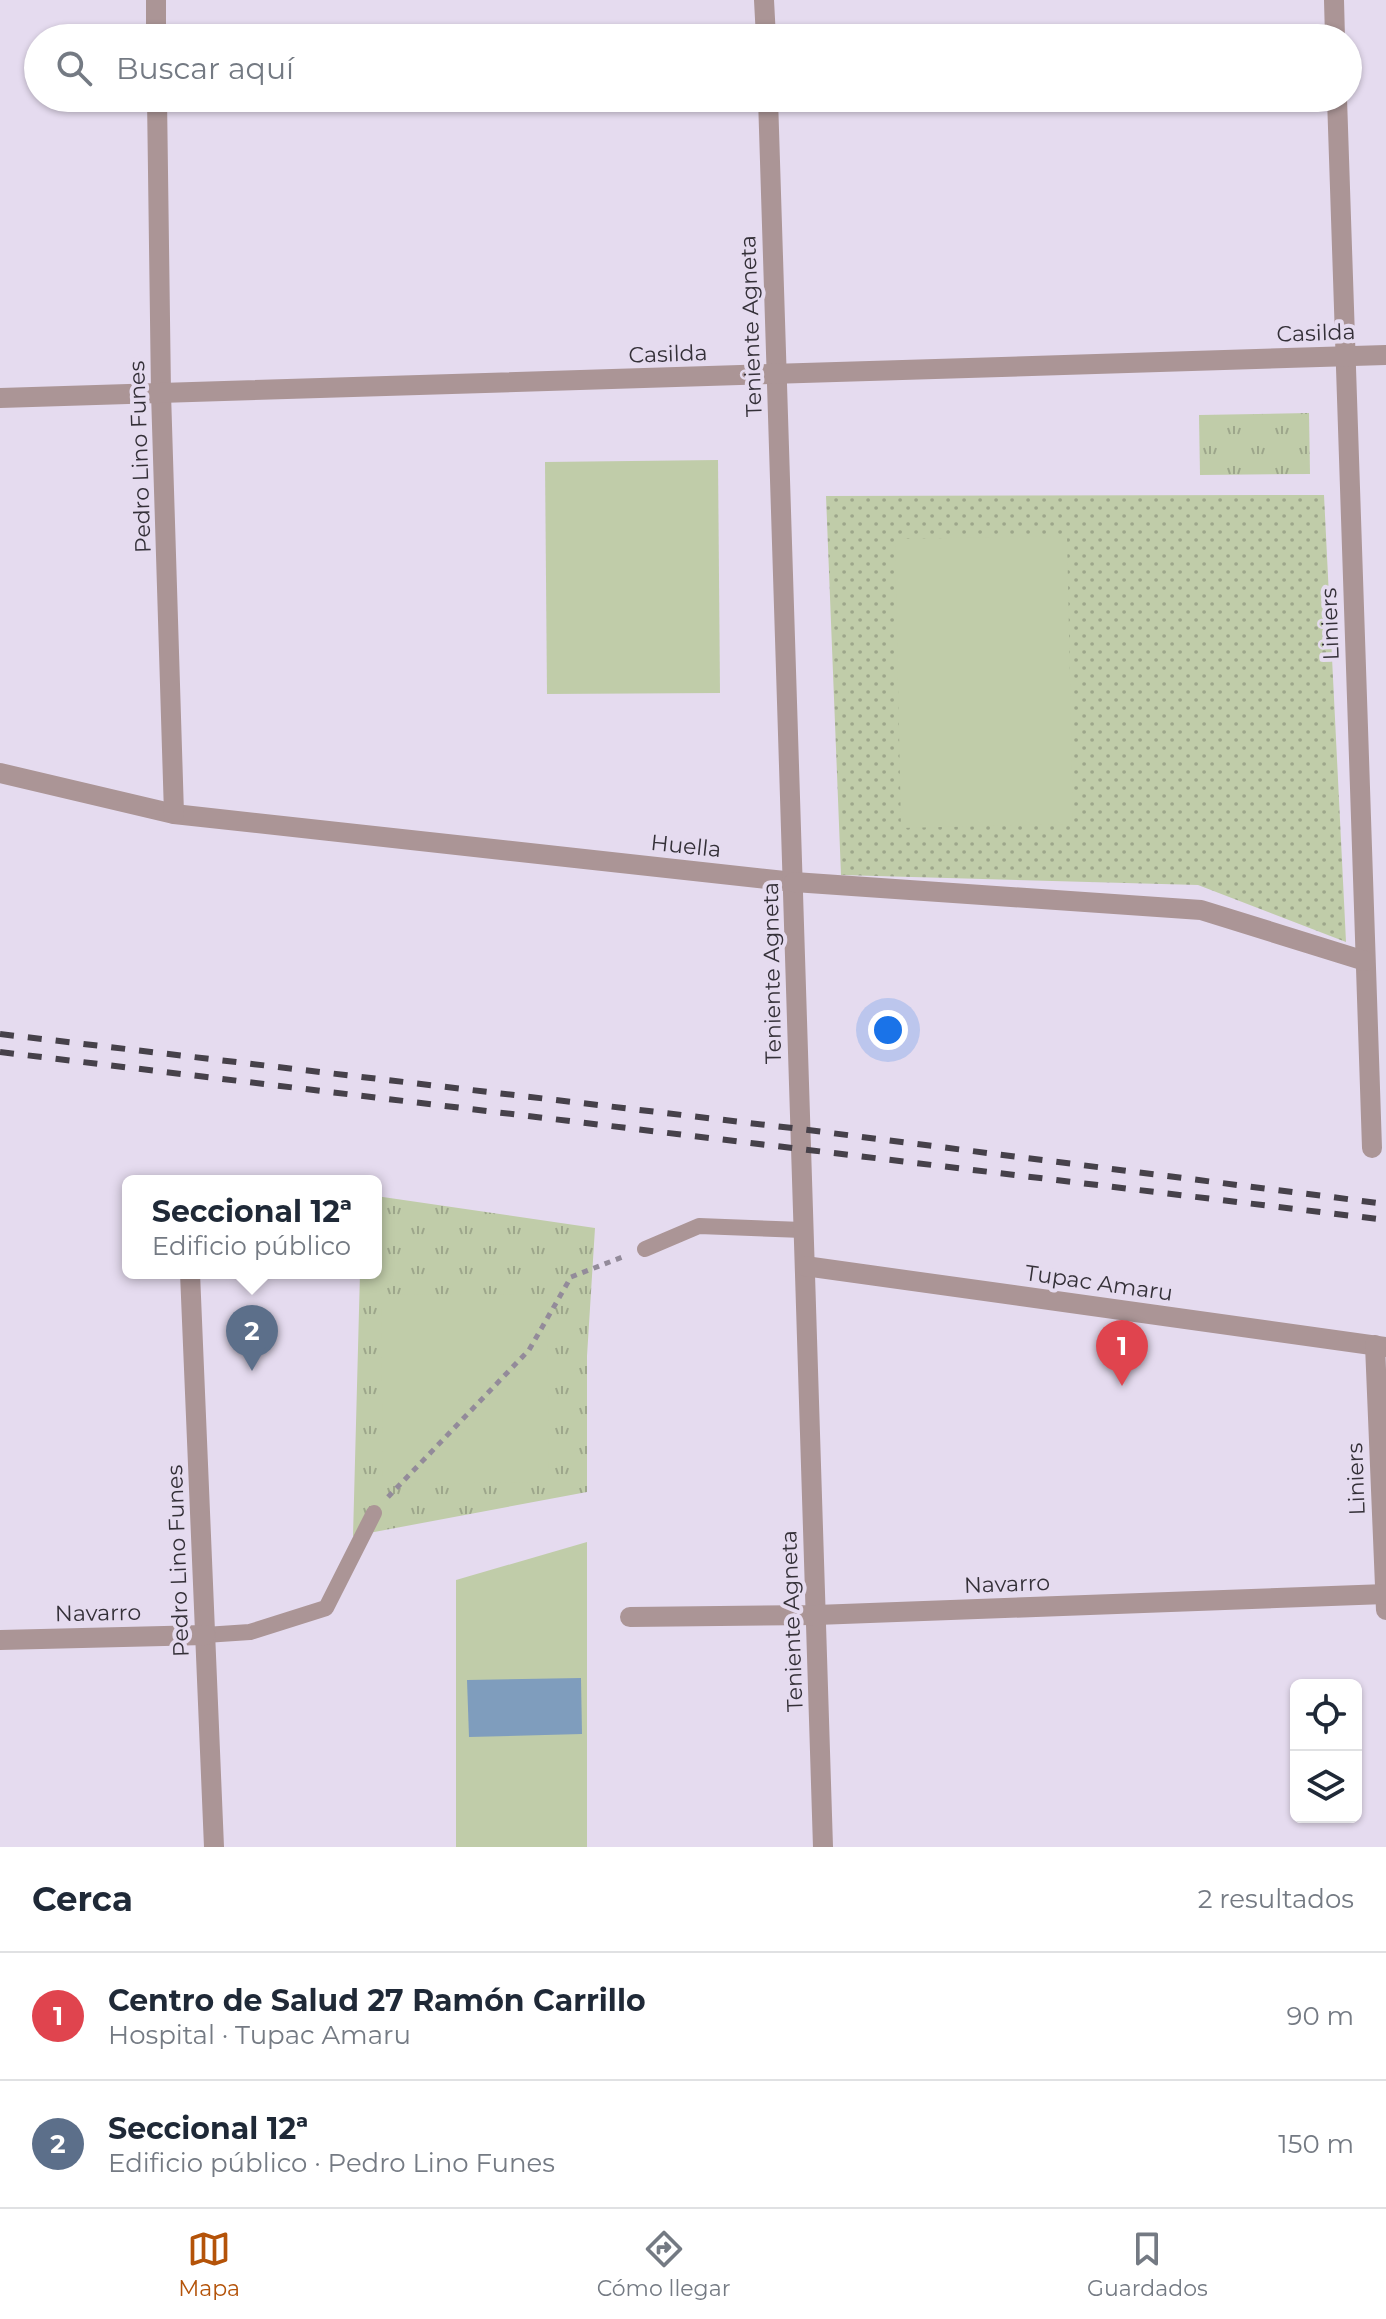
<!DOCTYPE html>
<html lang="es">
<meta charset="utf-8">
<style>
body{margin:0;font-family:Montserrat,sans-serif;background:#f2f2f3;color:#1f2937}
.controls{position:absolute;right:24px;bottom:24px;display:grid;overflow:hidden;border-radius:12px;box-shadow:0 2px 6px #0004}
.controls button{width:72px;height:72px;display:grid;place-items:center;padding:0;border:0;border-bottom:2px solid #e0e1e3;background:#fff;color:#1f2937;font:40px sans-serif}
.you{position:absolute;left:888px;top:1030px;width:28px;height:28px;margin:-20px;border:6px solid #fff;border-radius:50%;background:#1a73e8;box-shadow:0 0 0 12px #1a73e833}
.badge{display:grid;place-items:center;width:52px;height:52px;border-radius:50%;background:#b45309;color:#fff;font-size:26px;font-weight:700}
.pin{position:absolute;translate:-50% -66px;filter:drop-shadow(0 2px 4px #0008)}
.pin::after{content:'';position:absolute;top:42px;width:28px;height:24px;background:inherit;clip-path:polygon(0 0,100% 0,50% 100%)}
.popup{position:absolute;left:122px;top:1175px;width:260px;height:104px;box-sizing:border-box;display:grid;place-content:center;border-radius:12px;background:#fff;filter:drop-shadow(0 2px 6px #0005);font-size:26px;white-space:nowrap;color:#747a83}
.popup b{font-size:30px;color:#1f2937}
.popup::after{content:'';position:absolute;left:50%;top:100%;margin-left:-16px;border:16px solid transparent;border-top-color:#fff}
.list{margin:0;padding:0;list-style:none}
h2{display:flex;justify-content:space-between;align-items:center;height:104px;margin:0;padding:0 32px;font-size:34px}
h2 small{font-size:26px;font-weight:400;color:#747a83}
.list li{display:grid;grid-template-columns:52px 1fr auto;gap:24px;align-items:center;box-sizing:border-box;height:128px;padding:0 32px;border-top:2px solid #e0e1e3}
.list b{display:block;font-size:30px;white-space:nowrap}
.list p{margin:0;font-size:26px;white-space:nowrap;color:#747a83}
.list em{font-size:26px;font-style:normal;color:#747a83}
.icon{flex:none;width:44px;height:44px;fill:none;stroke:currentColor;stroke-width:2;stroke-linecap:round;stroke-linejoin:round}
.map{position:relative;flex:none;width:1386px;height:1847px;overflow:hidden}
.search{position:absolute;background:#fff;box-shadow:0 2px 6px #0004;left:24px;right:24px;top:24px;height:88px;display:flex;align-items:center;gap:20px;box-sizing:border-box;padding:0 28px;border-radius:44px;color:#747a83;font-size:30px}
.sheet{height:360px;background:#fff}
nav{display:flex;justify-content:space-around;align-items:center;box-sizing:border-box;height:112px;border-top:2px solid #e0e1e3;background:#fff;font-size:22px;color:#747a83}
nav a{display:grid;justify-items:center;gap:4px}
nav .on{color:#b45309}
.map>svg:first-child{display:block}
</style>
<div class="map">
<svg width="1386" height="1847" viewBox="0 0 1386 1847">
<defs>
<pattern id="grass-dots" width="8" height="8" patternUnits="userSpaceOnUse" patternTransform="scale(2)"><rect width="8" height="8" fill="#c0cca9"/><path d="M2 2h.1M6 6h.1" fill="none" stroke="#9da68b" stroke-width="1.8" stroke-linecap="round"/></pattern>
<pattern id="park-tufts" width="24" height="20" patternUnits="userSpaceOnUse" patternTransform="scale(2)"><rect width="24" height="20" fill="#c0cca9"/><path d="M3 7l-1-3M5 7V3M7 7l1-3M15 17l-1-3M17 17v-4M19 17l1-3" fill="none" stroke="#9da68b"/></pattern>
</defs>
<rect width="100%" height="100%" fill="#e5dbef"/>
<path fill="url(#grass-dots)" d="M1324 495 1346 942 1198 885 841 875 826 496Z"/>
<g fill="url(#park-tufts)">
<path d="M1309 413 1310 474 1200 475 1199 415Z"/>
<path d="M376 1196 595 1228 587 1356V1492L353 1536 360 1273H376Z"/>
</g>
<g fill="#c0cca9">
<path d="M718 460 720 693 547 694 545 462Z"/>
<path d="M1067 536 1073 824 901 828 895 539Z"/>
<path d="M547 1294 549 1482 383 1484 381 1295Z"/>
<path d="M587 1542V1847H456V1580Z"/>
</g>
<path fill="#7f9dbd" d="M581 1678 582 1734 469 1737 467 1680Z"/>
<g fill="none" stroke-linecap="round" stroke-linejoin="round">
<path stroke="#938b9a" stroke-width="5" stroke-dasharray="6 6" stroke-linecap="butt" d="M388 1497 529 1350 571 1277 625 1256"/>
<g stroke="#ab9596" stroke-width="16">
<path d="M645 1249 699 1226 803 1230"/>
<path d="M205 1635 250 1632 326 1608 374 1513"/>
</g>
<path stroke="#ab9596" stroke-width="20" d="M0 773 174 814 794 882"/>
<g stroke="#ab9596" stroke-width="20">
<path d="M156 0V38"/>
<path d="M764 0 766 38"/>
<path d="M1334 0 1335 38"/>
<path d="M157 98 161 393 174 814"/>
<path d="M768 98 823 1847"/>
<path d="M1337 98 1372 1148"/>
<path d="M0 398 1386 355"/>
<path d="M794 882 1201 910 1365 961"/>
<path d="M805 1266 1386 1347"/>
<path d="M190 1273 214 1847"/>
<path d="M1375 1345 1386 1610"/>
<path d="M630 1617 816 1615 1386 1594"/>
<path d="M0 1640 205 1635"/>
</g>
<g stroke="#46414a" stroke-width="6" stroke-dasharray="14 14" stroke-linecap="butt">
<path d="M0 1034 800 1129 1386 1204"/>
<path d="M0 1052 1386 1220"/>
</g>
</g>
<g text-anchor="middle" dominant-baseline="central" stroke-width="8" stroke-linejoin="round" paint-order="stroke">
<g font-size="22" fill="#343038" stroke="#e5dbef">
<text transform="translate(751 326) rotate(-92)">Teniente Agneta</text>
<text transform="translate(1316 333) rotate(-2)">Casilda</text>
<text transform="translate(668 354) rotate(-2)">Casilda</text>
<text transform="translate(140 457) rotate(-92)">Pedro Lino Funes</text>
<text transform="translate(1330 624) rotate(-92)">Liniers</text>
<text transform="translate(686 846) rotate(6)">Huella</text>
<text transform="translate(772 973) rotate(-91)">Teniente Agneta</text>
<text transform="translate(1099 1283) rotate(8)">Tupac Amaru</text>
<text transform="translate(1356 1479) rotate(-92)">Liniers</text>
<text transform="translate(178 1561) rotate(-92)">Pedro Lino Funes</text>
<text transform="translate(1007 1584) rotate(-2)">Navarro</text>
<text transform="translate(98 1613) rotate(-1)">Navarro</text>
<text transform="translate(792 1621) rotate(-92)">Teniente Agneta</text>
</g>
</g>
</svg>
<div class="controls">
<button><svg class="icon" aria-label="locate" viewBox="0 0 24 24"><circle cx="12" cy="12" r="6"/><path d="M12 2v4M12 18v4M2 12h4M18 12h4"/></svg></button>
<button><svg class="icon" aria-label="layers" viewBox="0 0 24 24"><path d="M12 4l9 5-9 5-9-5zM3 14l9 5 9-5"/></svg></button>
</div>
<div class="you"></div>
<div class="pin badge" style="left:1122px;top:1386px;background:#e0444e">1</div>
<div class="pin badge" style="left:252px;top:1371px;background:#5c6f8a">2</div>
<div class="popup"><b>Seccional 12ª</b>Edificio público</div>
<div class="search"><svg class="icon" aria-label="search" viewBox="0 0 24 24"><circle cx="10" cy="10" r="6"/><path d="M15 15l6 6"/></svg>Buscar aquí</div>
</div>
<section class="sheet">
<h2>Cerca<small>2 resultados</small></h2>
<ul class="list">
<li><span class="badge" style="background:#e0444e">1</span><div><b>Centro de Salud 27 Ramón Carrillo</b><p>Hospital · Tupac Amaru</p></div><em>90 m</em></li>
<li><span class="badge" style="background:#5c6f8a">2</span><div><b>Seccional 12ª</b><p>Edificio público · Pedro Lino Funes</p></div><em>150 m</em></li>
</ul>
</section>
<nav>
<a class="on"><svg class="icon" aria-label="map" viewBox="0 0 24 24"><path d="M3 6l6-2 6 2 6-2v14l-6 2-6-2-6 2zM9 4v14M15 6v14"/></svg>Mapa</a>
<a><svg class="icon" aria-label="directions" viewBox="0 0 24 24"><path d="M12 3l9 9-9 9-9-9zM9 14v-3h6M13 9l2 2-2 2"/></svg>Cómo llegar</a>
<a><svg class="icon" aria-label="saved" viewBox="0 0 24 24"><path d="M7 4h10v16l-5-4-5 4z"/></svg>Guardados</a>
</nav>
